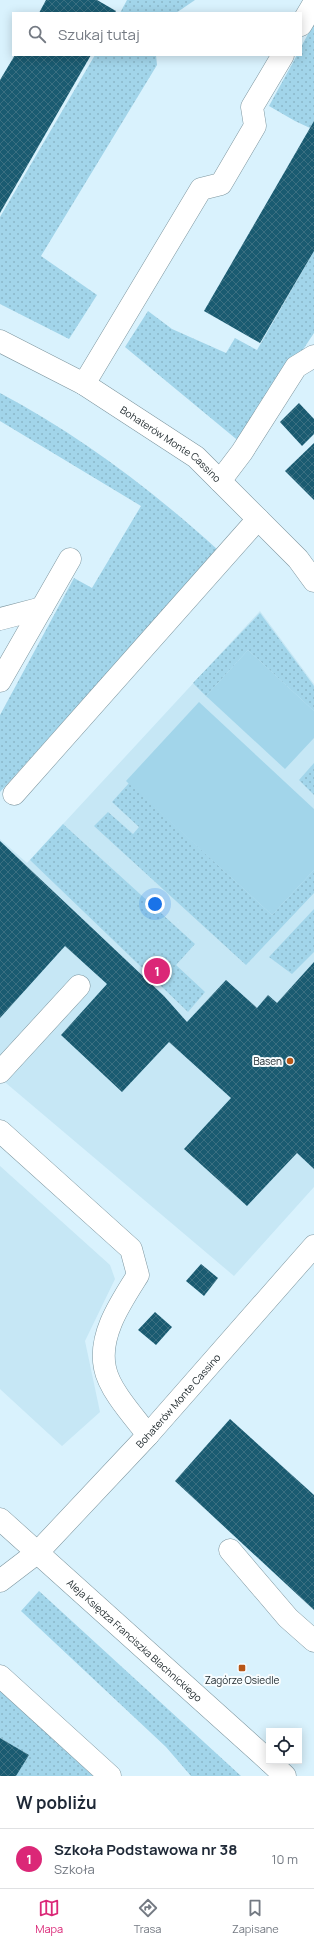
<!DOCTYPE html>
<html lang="pl">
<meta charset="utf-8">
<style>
body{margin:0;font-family:Manrope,sans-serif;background:#f2f2f3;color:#1f2937}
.controls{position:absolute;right:12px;bottom:12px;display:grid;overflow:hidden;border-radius:0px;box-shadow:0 2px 10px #0003}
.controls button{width:36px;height:36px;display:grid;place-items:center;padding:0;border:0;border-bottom:1px solid #e0e1e3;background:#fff;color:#1f2937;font:20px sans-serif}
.you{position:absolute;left:155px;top:904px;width:14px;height:14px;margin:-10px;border:3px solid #fff;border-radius:50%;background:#1a73e8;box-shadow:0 0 0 6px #1a73e833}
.badge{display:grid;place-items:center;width:26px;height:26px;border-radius:50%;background:#db2777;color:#fff;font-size:13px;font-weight:700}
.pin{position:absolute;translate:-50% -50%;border:2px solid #fff;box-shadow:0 1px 4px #0006}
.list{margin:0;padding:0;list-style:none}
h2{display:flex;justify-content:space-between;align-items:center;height:52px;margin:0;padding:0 16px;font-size:17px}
h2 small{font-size:13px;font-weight:400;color:#747a83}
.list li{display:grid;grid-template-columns:26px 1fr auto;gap:12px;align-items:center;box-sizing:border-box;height:60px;padding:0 16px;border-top:1px solid #e0e1e3}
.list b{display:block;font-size:15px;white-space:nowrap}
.list p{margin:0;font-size:13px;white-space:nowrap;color:#747a83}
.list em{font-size:13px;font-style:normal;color:#747a83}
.icon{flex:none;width:22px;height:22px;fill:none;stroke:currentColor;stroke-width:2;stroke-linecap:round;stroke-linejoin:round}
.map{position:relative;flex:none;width:314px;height:1776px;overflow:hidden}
.search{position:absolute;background:#fff;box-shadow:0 2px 10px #0003;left:12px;right:12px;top:12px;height:44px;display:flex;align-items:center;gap:10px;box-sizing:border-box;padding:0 14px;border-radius:0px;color:#747a83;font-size:15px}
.sheet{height:112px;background:#fff}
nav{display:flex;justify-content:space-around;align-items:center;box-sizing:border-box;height:56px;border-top:1px solid #e0e1e3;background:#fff;font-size:11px;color:#747a83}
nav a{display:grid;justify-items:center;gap:2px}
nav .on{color:#db2777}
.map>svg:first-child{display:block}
</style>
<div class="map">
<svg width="314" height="1776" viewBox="0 0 314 1776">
<defs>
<pattern id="grass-dots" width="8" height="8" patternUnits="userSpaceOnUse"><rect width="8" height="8" fill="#a2d5ea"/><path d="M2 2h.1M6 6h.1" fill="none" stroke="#8bb7c9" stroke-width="1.8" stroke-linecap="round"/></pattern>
<pattern id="building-cross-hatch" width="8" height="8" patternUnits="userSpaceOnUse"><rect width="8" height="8" fill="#1a5b71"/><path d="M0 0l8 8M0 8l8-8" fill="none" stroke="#3a6f81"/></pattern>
</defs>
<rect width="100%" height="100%" fill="#d9f2fd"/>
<g fill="#c6e7f5">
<path d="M260 611 314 684V1187L234 1276 0 1078V839L27 863Z"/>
<path d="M0 1166 110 1265 115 1279 85 1341 100 1412 62 1446 0 1389Z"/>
</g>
<g fill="url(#grass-dots)">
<path d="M127 0H195L176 13H120Z"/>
<path d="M314 23V121L310 128 295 121 269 106 297 55H301V47Z"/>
<path d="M95 55H156L157 65 41 256 97 295 69 339 0 304V217Z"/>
<path d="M314 251V333L241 443 125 347 148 311 172 329 226 353 235 338 257 350Z"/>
<path d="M0 393C79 435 152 490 218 550L0 792V715L74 578 92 588 141 506 0 421Z"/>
<path d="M260 613 314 686V711L248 650 206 696 193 683Z"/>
<path d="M314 763V795L299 780Z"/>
<path d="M129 783 272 915 314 870V893L246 965 94 826 108 812 133 834 139 827 112 802Z"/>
<path d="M63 824 195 944 176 965 205 992 188 1012 30 860Z"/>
<path d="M314 909V952L292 974 269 957Z"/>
<path d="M39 1591 241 1776H191L166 1747 21 1611Z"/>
<path d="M0 1690 93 1776H16L29 1755 0 1738Z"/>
</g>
<g fill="#a2d5ea">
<path d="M248 650 314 711V738L285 769 206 696Z"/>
<path d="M199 702 314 809V870L272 915 126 781Z"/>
</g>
<g fill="url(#building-cross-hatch)">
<path d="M46 0H97L116 11 115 13H39Z"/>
<path d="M15 55H91L0 213V80Z"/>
<path d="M314 121V251L260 343 204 311Z"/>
<path d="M299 403 314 419V434L302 446 280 422Z"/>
<path d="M314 443V500L285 471Z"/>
<path d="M0 841 164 996 187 1022 226 980 257 1008 268 995 277 1003 314 962V1169L297 1153 247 1206 184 1149 231 1098 169 1042 122 1092 61 1035 107 984 65 946 0 1018Z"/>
<path d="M201 1264 218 1278 204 1296 186 1281Z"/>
<path d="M155 1312 172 1327 156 1345 138 1330Z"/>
<path d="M230 1419 314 1495V1610L175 1481Z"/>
<path d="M0 1738 29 1755 16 1776H0Z"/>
</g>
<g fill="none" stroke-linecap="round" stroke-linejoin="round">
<g stroke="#7e969f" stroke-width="23">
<g id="minor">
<path d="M301 25 314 3"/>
<path id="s1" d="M0 341 84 384 196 457 298 559 314 581"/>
<path d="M84 384 201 189 221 184 255 126 252 107 283 55"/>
<path d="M220 481 242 452 296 367 314 356"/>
<path d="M0 619 42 608"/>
<path d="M0 681 70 559"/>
<path d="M14 794 258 519"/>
<path d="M0 1072 79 986"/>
<path d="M0 1131 131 1249 138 1275C121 1302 98 1335 105 1368 109 1390 135 1418 148 1435"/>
<path id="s2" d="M0 1519 269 1761"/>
<path d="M230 1550 288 1618 314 1641"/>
<path id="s3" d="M0 1581 38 1552 148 1435 314 1246"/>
<path d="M0 1676 110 1776"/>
<path d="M269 1761 285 1776"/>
</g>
</g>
<use href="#minor" stroke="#fff" stroke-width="22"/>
</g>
<g fill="#b75617" stroke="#f7fcfe" stroke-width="1.5">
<circle cx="290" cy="1061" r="4"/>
<rect x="238" y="1664" width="8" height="8" rx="2"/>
</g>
<g text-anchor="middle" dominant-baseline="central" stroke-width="4" stroke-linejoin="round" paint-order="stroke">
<g font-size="10" fill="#212b2f" stroke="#f7fcfe">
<text stroke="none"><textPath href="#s1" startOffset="200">Bohaterów Monte Cassino</textPath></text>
<text stroke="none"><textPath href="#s3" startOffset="254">Bohaterów Monte Cassino</textPath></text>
<text stroke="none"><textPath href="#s2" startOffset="181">Aleja Księdza Franciszka Blachnickiego</textPath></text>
</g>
<g font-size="10" fill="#212b2f" stroke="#f7fcfe" text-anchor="end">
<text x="282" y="1061">Basen</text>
<text x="242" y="1680" text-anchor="middle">Zagórze Osiedle</text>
</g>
</g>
</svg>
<div class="controls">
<button><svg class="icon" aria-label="locate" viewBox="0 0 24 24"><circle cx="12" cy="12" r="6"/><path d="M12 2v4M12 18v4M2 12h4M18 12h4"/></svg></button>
</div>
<div class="you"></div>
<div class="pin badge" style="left:157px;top:971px">1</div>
<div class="search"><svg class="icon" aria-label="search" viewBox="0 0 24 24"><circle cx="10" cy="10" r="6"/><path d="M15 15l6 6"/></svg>Szukaj tutaj</div>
</div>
<section class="sheet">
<h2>W pobliżu<small></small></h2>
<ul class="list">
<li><span class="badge">1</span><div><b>Szkoła Podstawowa nr 38</b><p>Szkoła</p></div><em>10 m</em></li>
</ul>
</section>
<nav>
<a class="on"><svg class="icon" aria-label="map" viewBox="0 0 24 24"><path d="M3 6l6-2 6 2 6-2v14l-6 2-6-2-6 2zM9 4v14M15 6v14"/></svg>Mapa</a>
<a><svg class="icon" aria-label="directions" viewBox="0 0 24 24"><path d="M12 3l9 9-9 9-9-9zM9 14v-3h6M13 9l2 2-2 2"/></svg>Trasa</a>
<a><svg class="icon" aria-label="saved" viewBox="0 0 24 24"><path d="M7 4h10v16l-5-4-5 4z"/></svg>Zapisane</a>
</nav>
